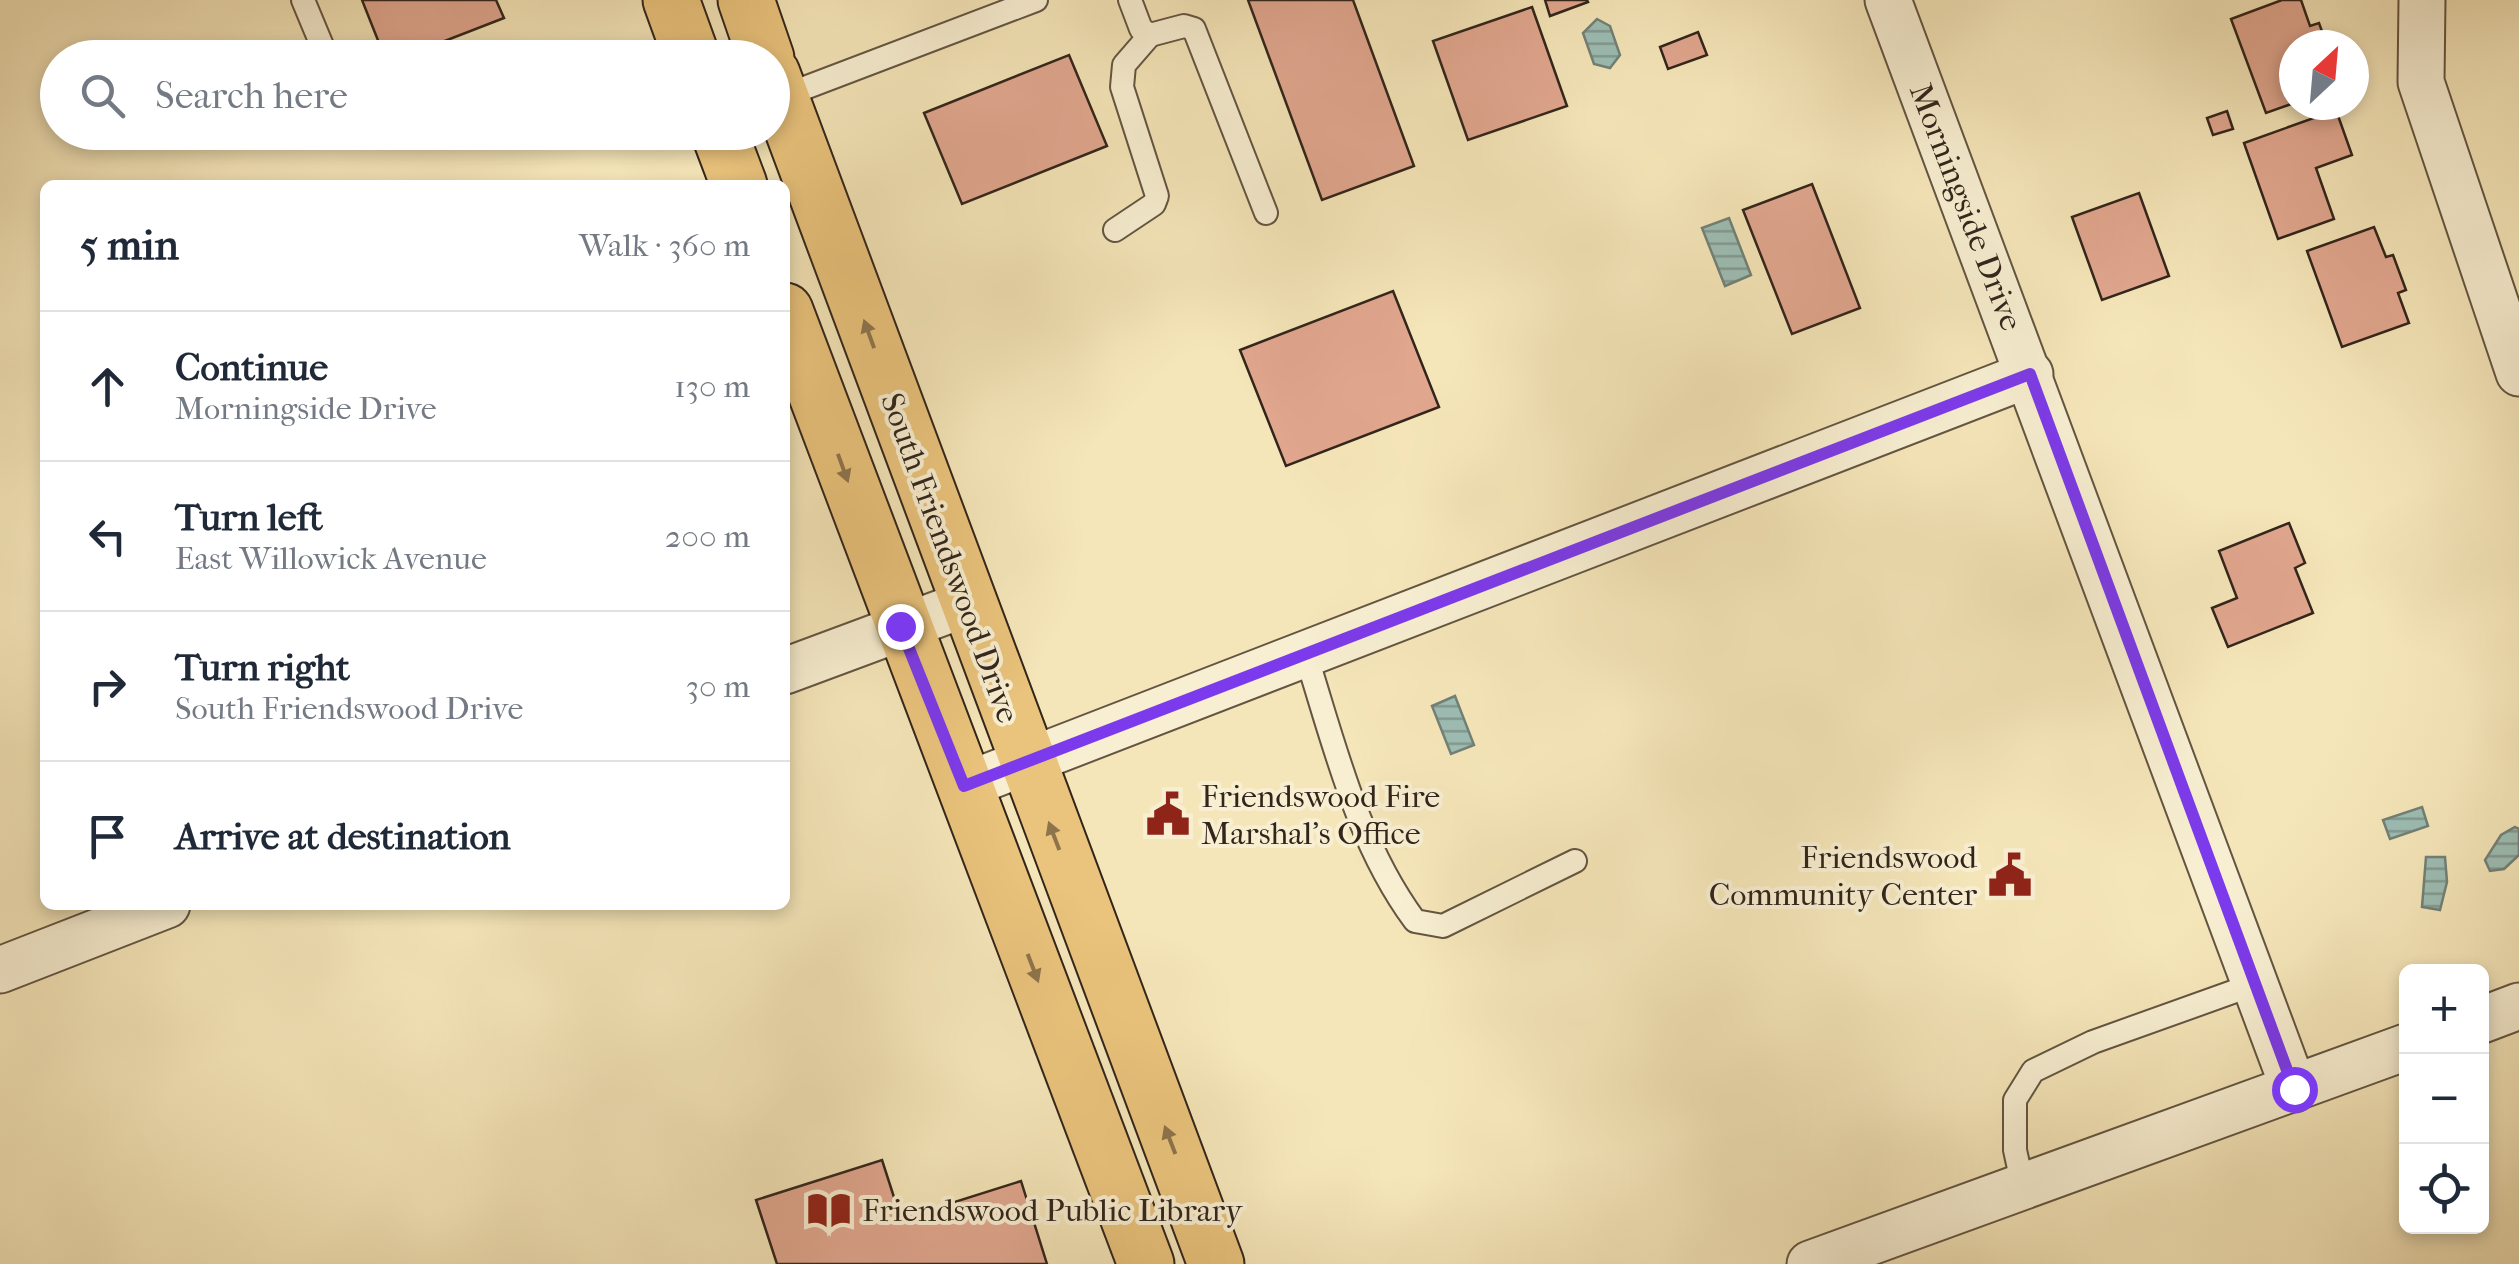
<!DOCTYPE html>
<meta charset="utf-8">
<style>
body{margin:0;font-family:"IM FELL French Canon",serif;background:#f6f6f7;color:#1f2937}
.controls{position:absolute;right:30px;bottom:30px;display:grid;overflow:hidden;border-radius:15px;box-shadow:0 5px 15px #0003}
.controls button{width:90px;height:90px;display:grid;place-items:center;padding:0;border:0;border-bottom:2px solid #e0e1e3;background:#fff;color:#1f2937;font:50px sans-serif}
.compass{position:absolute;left:2279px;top:30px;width:90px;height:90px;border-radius:50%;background:#fff;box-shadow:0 5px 15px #0003;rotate:26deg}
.stop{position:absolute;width:30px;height:30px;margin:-22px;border:8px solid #7c3aed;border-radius:50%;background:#fff}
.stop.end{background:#7c3aed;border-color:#fff;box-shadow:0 2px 10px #0008}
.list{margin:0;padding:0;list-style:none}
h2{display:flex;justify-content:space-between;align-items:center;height:130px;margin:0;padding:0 40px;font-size:42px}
h2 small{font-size:32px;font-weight:400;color:#747a83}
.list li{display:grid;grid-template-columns:65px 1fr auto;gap:30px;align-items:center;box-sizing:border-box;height:150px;padding:0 40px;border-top:2px solid #e0e1e3}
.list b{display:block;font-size:38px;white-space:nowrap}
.list p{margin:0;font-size:32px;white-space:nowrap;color:#747a83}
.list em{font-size:32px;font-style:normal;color:#747a83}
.icon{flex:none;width:55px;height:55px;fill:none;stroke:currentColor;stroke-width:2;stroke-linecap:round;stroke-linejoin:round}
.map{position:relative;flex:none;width:2519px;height:1264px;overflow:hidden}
.search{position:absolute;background:#fff;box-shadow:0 5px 15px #0003;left:40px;top:40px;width:750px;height:110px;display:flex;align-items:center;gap:25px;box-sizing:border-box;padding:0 35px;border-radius:55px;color:#747a83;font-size:38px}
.panel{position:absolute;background:#fff;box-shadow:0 5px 15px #0003;left:40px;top:180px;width:750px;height:730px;border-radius:15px}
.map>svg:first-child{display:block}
</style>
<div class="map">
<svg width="2519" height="1264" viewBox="0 0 2519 1264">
<defs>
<pattern id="water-rules" width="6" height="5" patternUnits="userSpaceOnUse" patternTransform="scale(2.5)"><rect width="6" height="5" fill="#9dbeb5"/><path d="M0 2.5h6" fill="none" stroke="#819a92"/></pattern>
</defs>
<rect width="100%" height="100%" fill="#f5e6b9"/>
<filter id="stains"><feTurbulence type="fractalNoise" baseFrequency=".002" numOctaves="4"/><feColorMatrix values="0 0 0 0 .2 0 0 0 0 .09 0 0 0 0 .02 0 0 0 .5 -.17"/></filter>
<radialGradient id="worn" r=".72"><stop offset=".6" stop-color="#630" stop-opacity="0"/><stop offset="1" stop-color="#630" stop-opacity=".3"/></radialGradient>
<g fill="url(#water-rules)" stroke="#728177" stroke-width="2.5">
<path d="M1597 19 1610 26 1620 55 1610 68 1594 64 1583 33Z"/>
<path d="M1729 218 1751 275 1725 286 1702 228Z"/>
<path d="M1455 696 1474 745 1451 754 1432 706Z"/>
<path d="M2422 807 2428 826 2390 839 2383 820Z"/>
<path d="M2515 827 2519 829V855L2504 869 2490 871 2485 860 2501 835Z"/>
<path d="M2426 857H2445L2447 882 2440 910 2422 907Z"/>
</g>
<g fill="#e1a78f" stroke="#32251b" stroke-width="2.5">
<path d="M362 0H496L504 18 401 58H385Z"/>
<path d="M1248 0H1353L1414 166 1322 200Z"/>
<path d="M1545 0H1587L1588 2 1550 16Z"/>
<path d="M2282 0H2301L2310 26 2319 23 2327 45H2294V103L2266 113 2231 19Z"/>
<path d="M1532 7 1567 106 1468 140 1433 41Z"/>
<path d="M1698 32 1707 55 1668 69 1660 47Z"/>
<path d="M1069 55 1107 146 962 204 924 113Z"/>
<path d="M2336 110 2352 155 2316 168 2334 219 2278 239 2244 143Z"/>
<path d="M2227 111 2233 129 2213 135 2207 118Z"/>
<path d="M1812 184 1860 308 1792 334 1743 210Z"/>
<path d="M2139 193 2169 276 2102 300 2072 217Z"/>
<path d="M2374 227 2386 257 2393 255 2406 290 2398 293 2409 323 2342 347 2307 251Z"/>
<path d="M1393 291 1439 407 1286 466 1240 350Z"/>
<path d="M2289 523 2305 563 2295 568 2313 613 2228 647 2212 608 2237 598 2219 551Z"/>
<path d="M882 1160 901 1219 1021 1181 1047 1264H777L756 1200Z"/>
</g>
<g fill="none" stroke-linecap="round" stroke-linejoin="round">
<g stroke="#635542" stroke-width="26">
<g id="lane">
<path d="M303 0 323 48"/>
<path d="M1130 0 1141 29 1150 35 1184 26 1194 29 1266 213"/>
<path d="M781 97 1036 0"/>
<path d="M1115 230 1154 204 1157 196 1122 87 1124 65 1150 35"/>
<path d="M1305 652C1334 743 1357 843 1415 921L1443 926 1575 861"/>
<path d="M2023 1187 2015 1150V1100L2033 1071 2093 1042 2255 984"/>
</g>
</g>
<g stroke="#635542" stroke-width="49">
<g id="street">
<path d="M1888 0 2294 1089"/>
<path d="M2422 0 2421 82 2519 373"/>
<path d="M785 671 968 603"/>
<path d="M964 786 2030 374"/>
<path d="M0 970 167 905"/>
<path d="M2482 1020 2519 1006"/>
<path d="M1810 1264 2406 1047"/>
</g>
</g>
<g stroke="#32251b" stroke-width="59">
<g id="primary">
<path d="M671 0 692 58"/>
<path d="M746 0 766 58"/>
<path d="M772 74 1216 1264"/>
<path d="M719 132 739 185"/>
<path d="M785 311 1146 1264"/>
</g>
</g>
<use href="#lane" stroke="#f8efd2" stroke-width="22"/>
<use href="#street" stroke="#f8efd2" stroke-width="45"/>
<use href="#primary" stroke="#eac37c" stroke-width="55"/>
</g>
<defs><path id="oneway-solid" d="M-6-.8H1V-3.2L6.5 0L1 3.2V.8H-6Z" transform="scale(2.5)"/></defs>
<g fill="#8e744c">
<use href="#oneway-solid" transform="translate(869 334) rotate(-110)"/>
<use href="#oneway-solid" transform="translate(843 468) rotate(70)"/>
<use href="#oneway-solid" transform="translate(1054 836) rotate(-111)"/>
<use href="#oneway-solid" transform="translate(1033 968) rotate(69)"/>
<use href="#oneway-solid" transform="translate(1170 1140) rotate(-111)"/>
</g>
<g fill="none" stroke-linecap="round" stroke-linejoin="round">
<path stroke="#7c3aed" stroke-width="12" d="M900 626 964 786 2030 374 2294 1089"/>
</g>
<defs>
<g id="civic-bare" transform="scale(3.45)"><path d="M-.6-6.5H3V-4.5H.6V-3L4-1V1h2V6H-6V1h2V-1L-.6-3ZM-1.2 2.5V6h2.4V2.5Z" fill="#8f2418" stroke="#f8efd2" stroke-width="2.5" paint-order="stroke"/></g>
<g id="library-bare" transform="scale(3.45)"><path d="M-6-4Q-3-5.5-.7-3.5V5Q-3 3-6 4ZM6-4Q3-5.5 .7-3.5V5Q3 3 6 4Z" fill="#8f2418" stroke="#f8efd2" stroke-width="2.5" paint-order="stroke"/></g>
</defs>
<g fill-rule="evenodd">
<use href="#civic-bare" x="1168" y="814"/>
<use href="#civic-bare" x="2010" y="875"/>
<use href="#library-bare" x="829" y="1210"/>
</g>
<g text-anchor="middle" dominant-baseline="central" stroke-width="8" stroke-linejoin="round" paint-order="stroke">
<g font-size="32" fill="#32251b" stroke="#f8efd2">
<text transform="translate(1966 207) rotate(69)">Morningside Drive</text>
<text transform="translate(950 558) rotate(70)">South Friendswood Drive</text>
</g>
<g font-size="32" fill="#32251b" stroke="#f8efd2" text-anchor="start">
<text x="1201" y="796">Friendswood Fire<tspan x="1201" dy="37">Marshal's Office</tspan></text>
<text x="1977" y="857" text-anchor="end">Friendswood<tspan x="1977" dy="37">Community Center</tspan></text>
<text x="862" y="1210">Friendswood Public Library</text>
</g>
</g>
<rect width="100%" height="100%" filter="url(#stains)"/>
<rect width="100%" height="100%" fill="url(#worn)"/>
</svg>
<div class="controls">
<button>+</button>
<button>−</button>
<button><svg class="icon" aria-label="locate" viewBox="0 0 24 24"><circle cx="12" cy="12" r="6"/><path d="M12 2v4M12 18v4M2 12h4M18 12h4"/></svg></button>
</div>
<svg class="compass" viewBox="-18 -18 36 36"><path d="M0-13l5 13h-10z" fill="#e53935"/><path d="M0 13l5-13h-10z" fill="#747a83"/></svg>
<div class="stop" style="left:2294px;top:1089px"></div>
<div class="stop end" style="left:900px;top:626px"></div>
<div class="search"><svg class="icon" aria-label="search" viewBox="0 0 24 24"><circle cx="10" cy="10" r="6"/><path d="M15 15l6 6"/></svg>Search here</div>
<section class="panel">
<h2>5 min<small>Walk · 360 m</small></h2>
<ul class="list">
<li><svg class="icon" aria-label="ahead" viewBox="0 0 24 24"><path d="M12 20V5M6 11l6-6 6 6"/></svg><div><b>Continue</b><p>Morningside Drive</p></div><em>130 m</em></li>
<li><svg class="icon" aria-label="left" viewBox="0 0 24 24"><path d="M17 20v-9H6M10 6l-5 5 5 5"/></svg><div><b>Turn left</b><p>East Willowick Avenue</p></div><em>200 m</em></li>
<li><svg class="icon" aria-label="right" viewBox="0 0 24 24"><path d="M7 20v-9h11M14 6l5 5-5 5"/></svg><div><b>Turn right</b><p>South Friendswood Drive</p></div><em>30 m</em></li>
<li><svg class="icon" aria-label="arrive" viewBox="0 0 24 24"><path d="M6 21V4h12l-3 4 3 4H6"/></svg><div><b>Arrive at destination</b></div></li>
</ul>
</section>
</div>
